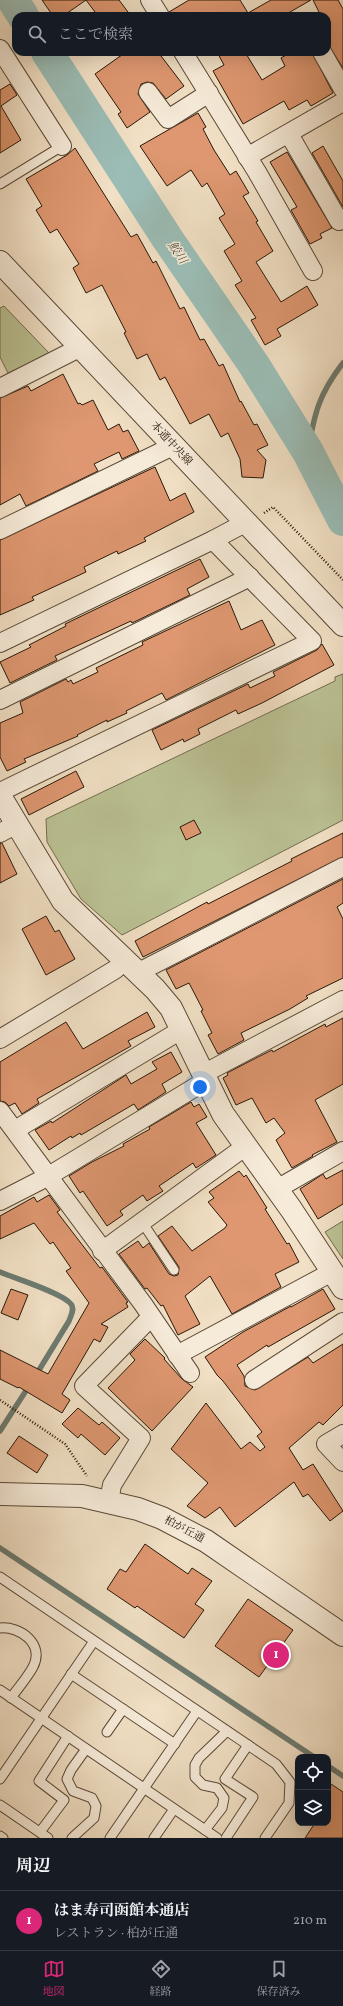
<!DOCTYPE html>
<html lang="ja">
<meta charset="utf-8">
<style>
body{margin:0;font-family:Vollkorn,"Noto Serif JP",serif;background:#20242c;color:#f1f3f6}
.controls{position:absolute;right:12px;bottom:12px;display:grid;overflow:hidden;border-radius:8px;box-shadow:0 4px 16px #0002}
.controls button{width:36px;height:36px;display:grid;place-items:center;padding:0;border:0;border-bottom:1px solid #363941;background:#171b24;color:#f1f3f6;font:20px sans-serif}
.you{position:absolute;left:200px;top:1087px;width:14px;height:14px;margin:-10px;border:3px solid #fff;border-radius:50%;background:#1a73e8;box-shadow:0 0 0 6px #1a73e833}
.badge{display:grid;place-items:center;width:26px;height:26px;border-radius:50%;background:#db2777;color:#fff;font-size:13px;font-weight:700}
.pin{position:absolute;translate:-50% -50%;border:2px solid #fff;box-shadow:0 1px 4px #0006}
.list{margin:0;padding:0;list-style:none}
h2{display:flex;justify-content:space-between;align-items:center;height:52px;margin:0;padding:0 16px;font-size:17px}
h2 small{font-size:13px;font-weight:400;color:#9ea1a6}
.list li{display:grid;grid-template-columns:26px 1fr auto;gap:12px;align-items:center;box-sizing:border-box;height:60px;padding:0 16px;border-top:1px solid #363941}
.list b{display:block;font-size:15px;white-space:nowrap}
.list p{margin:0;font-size:13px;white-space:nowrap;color:#9ea1a6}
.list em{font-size:13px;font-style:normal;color:#9ea1a6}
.icon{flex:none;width:22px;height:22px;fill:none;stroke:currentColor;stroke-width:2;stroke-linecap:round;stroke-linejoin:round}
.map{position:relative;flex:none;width:343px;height:1838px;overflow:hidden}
.search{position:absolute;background:#171b24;box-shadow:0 4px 16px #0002;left:12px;right:12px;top:12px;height:44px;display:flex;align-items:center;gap:10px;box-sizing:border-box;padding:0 14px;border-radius:12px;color:#9ea1a6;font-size:15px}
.sheet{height:112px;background:#171b24}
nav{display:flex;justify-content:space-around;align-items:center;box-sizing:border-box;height:56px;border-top:1px solid #363941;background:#171b24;font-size:11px;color:#9ea1a6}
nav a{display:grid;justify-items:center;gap:2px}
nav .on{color:#db2777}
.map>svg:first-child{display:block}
</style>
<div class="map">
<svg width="343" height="1838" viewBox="0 0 343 1838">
<rect width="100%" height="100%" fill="#f1e0c5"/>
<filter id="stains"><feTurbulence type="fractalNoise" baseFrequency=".005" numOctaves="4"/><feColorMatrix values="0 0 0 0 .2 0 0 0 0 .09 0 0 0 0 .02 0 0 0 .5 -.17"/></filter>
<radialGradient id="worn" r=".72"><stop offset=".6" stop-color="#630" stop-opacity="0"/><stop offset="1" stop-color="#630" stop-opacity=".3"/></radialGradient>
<g fill="#bbc294" stroke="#726d4e">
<path d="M4 306 50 354 8 373 0 357V308Z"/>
<path d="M343 674V820L122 935 81 899 47 842 46 819 335 681V677Z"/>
<path d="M343 1221V1259L325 1232Z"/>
</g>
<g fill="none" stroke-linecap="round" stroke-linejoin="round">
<g stroke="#6d7b71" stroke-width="5.5">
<path d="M308 452C314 414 319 394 343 363"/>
<path d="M0 1272C14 1278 63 1293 71 1304 75 1309 71 1315 69 1321L36 1375"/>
<path d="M0 1431 29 1386"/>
<path d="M0 1548 314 1757"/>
<path d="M328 1766 343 1776"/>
</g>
<g stroke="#9bbdb6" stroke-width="32">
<path d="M13 0 23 16"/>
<path d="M47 52 167 238 254 365 308 452 343 520"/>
</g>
</g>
<g fill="#de9770" stroke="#291809">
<path d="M42 0H119L131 16H98L86 0 63 16H53Z"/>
<path d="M189 0H240L248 13 271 0H311L283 16H170L169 12Z"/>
<path d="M313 0H338L343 9V68L327 43V16H321Z"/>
<path d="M126 52H158L184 86 166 99 153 83 147 82 141 84 138 94 150 112 127 128 118 114 121 112 95 74Z"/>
<path d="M217 52H245L262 80 285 66 281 58 291 52H312L333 93 311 106 307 100 289 110 284 101 243 124 213 71 224 65Z"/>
<path d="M10 84 17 95 1 106 21 140 0 153V90Z"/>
<path d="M198 113 206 127 203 129 214 150 230 175 236 171 249 193 243 196 258 221 256 222 273 251 256 262 281 302 307 286 318 305 277 329 281 336 265 345 251 320 256 318 235 285 242 281 224 251 235 244 219 218 225 214 207 183 202 187 191 170 167 186 140 146Z"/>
<path d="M323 146 343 181V207L312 153Z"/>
<path d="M75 148 131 237 137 234 153 263 156 261 180 309 184 307 200 340 204 339 219 366 223 364 240 402 241 401 254 425 257 424 268 445 257 450 266 460 263 478 242 477 240 459 228 433 221 437 209 414 190 424 165 377 160 380 147 354 137 359 124 333 126 332 102 285 86 293 73 268 79 264 57 229 50 233 36 210 42 206 26 179 67 155Z"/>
<path d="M287 152 332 228 320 234 322 238 310 244 291 210 297 207 270 162Z"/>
<path d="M63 374 78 404 80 403 82 405 93 400 108 430 119 424 123 432 128 430 139 451 122 459 119 452 94 464 98 471 26 506 20 494 0 505V398L28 386 31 391Z"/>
<path d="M155 467 170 501 185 493 194 512 144 538 146 541 118 554 117 551 84 567 86 572 32 597 34 600 0 615V540Z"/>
<path d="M200 559 209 577 187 589 190 595 132 623 131 621 55 656 57 660 10 683 0 662 31 647 29 645 66 626 65 624Z"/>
<path d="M229 601 241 630 262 620 275 645 166 700 162 693 126 711 127 713 107 722V720L77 735 78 736 24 759 26 762 7 771 0 757V723L23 713 20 702 66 679 68 682 71 680 73 684 98 672 96 668 143 645 142 642Z"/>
<path d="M322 644 334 665 262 703 238 714 236 710 198 729 200 734 184 742 183 739 161 750 152 730 248 684 250 688 275 676 273 672 317 650Z"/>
<path d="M76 771 84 787 29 815 21 799Z"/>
<path d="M194 820 201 833 186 840 180 827Z"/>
<path d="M343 833V857L143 957 135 941 207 902 208 904 292 861 291 859Z"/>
<path d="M0 843H2L17 874 0 883Z"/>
<path d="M343 879V903L337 907 343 919V978L306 996 308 998 290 1009 241 1033 244 1040 218 1054 208 1035 212 1033 201 1011 203 1010 189 983 176 989 166 970Z"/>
<path d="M46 916 55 932 59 930 75 959 46 975 22 929Z"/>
<path d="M147 1012 155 1027 128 1041 131 1046 37 1099 39 1103 22 1114 15 1103 9 1106 5 1102 0 1101V1062L66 1022 83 1049Z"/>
<path d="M343 1018V1084L315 1100 337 1142 312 1155 313 1156 292 1168 276 1140 285 1133 274 1118 266 1123 252 1098 236 1105 223 1078 228 1075 227 1073 254 1059 272 1050 273 1052 325 1024 326 1027Z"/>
<path d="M171 1052 182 1072 162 1084 166 1092 138 1110 134 1104 81 1135 80 1133 72 1138 71 1136 49 1150 35 1130 51 1121 52 1123 126 1075 131 1084 157 1069 152 1062Z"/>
<path d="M191 1102 194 1107 199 1104 207 1117 196 1123 216 1155 196 1168 193 1163 159 1186 163 1191 147 1201 143 1195 120 1211 123 1215 107 1226 83 1191 80 1193 69 1176 92 1162 124 1146 123 1144 150 1129 149 1127Z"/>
<path d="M343 1170V1204L318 1219 300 1189 323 1174 326 1179Z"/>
<path d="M239 1171 244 1177 246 1175 267 1208 265 1209 287 1244 289 1243 299 1262 275 1274 281 1287 232 1314 210 1276 185 1296 200 1324 178 1335 163 1305 161 1306 147 1288 145 1289 119 1254 138 1241 143 1248 149 1243 169 1274 174 1276 178 1275 179 1267 158 1236 172 1226 192 1251 225 1228 227 1225 208 1202 214 1198 209 1192Z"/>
<path d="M49 1195 60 1210 57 1212 100 1268 102 1267 128 1302 126 1303 128 1307 101 1324 108 1327 100 1342 94 1339 62 1394 70 1400 62 1413 19 1387 18 1388 0 1379V1350L48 1374 89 1303 66 1271 71 1268 53 1242 50 1244 34 1223 0 1239V1216L34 1197 37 1202Z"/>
<path d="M11 1289 28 1295 18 1320 1 1313Z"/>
<path d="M323 1289 335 1309 268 1347 267 1345 237 1365 244 1376 245 1386 255 1390 308 1357 313 1363 343 1344V1405L323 1425 319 1422 289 1448 303 1470 313 1464 343 1511 330 1521 308 1494 303 1497 294 1482 235 1527 220 1507 205 1518 187 1506 208 1483 171 1449 206 1403 241 1449 250 1442 260 1451 265 1447 257 1436 262 1432 223 1381 217 1375 205 1357 243 1332 291 1306V1307Z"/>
<path d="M145 1339 165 1358 164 1359 182 1379 193 1387 152 1431 108 1388 135 1360 130 1354Z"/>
<path d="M78 1408 99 1425 102 1422 120 1438 105 1455 81 1434 78 1438 62 1424Z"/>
<path d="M19 1436 48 1455 37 1473 7 1453Z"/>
<path d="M145 1544 188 1574 192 1568 212 1581 195 1604 204 1610 184 1638 137 1606 135 1608 107 1589 120 1569 126 1572Z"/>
<path d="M248 1599 293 1630 259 1677 215 1646Z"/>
<path d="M328 1782 343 1792V1838H305L315 1823H328Z"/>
</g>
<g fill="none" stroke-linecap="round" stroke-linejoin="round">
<g stroke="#5b4a38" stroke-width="11">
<g id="service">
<path d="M0 184 62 146"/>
<path d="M142 1222 174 1270"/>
<path d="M0 1577 276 1764 290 1782 289 1803 265 1838"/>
<path d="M0 1628C20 1626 45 1644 33 1667 27 1678 18 1688 11 1698"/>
<path d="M71 1674 175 1744"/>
<path d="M0 1690 217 1838"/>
<path d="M107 1732 123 1709"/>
<path d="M0 1779 94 1641"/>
<path d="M0 1805 48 1838"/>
<path d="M205 1830 222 1808 224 1798 217 1788 203 1785 195 1777V1765L199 1758 227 1731"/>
<path d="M40 1832 64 1800 39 1781 68 1736"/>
<path d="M0 1836 3 1838"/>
<path d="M72 1838 94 1818 96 1806 92 1798 73 1791 67 1779 71 1770 86 1749"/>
<path d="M110 1838 197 1711"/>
<path d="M154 1838 174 1809"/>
<path d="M226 1838 253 1797 225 1779 248 1745"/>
</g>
</g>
<g stroke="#5b4a38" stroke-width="20">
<g id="minor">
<path d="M150 0 160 16"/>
<path d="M0 49 62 146"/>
<path d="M183 52 257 172 313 271"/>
<path d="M322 52 343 89"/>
<path d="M148 92 168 119 209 93"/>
<path d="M289 134 339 221"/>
<path d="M247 157 343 102"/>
<path d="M0 388 81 347"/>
<path d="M0 530 173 446"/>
<path d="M0 643 213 540 245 523"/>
<path d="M0 700 250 577"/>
<path d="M0 792 312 641 213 540"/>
<path d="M0 833 17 824"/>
<path d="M137 973 343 867"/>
<path d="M0 1039 116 969"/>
<path d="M203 1074 343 1000"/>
<path d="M0 1111 143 1304 190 1373"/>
<path d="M15 1130 181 1030"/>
<path d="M277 1189 343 1151"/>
<path d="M0 1201 47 1177 207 1080"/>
<path d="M102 1251 246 1146"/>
<path d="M177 1355 332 1272"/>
<path d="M254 1380 343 1322"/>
<path d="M343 1434 326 1444 343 1462"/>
<path d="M109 1501 112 1485 141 1438 84 1386 151 1317"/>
</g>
</g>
<g stroke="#5b4a38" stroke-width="24">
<g id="tertiary">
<path d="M0 262 343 625"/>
<path d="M0 796 63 901 155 989 171 1008 223 1114 291 1209 343 1288"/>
<path d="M0 1494 82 1496 138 1509 162 1518 206 1541 343 1635"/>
</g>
</g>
<g stroke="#291809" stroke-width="2.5" stroke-dasharray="1 2" stroke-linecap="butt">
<path d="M264 513 273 507 343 580"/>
<path d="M0 1400 65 1444 87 1476"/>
</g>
<use href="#service" stroke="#f6ebd9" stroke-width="9"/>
<use href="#minor" stroke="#f6ebd9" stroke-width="18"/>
<use href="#tertiary" stroke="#f6ebd9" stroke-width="22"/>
</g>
<g text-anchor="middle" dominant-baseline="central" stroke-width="3" stroke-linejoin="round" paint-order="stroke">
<g font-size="11" fill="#291809" stroke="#f6ebd9">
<text transform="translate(171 444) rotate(47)">本通中央線</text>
<text transform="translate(184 1530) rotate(28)">柏が丘通</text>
</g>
<g font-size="12" font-style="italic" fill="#515246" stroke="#f6ebd9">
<text transform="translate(177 253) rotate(56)">鮫川</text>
</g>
</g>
<rect width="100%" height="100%" filter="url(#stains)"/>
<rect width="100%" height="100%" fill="url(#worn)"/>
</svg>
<div class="controls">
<button><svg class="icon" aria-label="locate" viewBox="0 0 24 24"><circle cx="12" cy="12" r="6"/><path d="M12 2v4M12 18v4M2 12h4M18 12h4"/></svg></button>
<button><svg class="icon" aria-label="layers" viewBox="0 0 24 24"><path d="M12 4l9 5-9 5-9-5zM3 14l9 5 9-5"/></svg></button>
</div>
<div class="you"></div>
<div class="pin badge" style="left:276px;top:1655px">1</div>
<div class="search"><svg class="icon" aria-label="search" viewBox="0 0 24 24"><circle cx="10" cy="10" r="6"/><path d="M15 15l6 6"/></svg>ここで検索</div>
</div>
<section class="sheet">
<h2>周辺<small></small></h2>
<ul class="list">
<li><span class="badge">1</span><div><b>はま寿司函館本通店</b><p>レストラン · 柏が丘通</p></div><em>210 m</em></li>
</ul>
</section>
<nav>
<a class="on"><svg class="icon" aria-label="map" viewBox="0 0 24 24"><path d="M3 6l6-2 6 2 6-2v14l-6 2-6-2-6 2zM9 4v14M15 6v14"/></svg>地図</a>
<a><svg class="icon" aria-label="directions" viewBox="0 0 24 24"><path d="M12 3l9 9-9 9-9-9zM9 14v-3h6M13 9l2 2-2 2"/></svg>経路</a>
<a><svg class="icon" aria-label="saved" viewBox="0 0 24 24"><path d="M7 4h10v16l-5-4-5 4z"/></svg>保存済み</a>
</nav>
